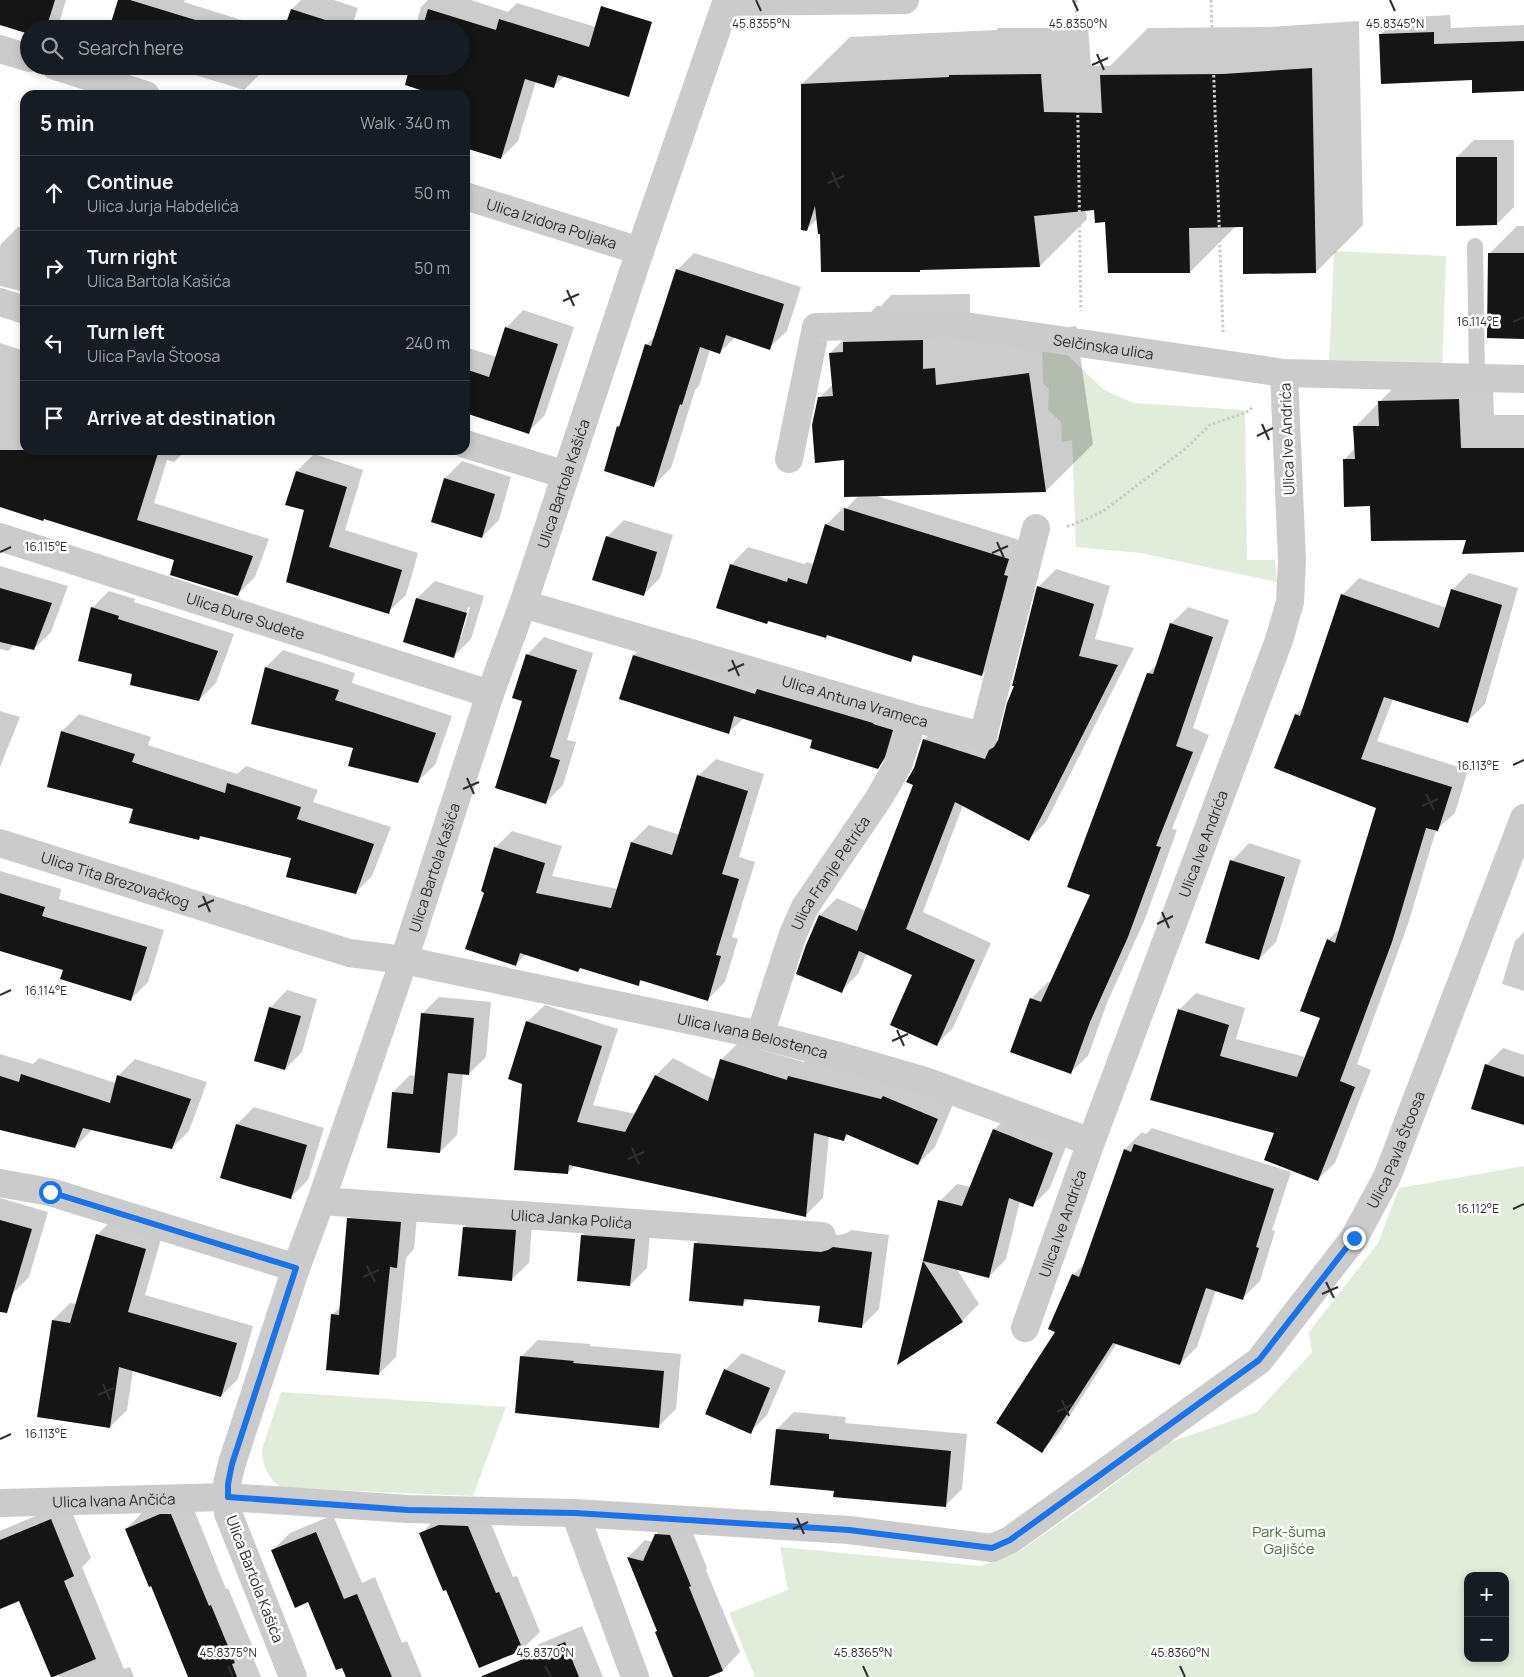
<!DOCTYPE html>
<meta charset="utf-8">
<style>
body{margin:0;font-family:Manrope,sans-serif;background:#242831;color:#f1f3f6}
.controls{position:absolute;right:15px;bottom:15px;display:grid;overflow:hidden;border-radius:10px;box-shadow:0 2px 8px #0003}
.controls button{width:45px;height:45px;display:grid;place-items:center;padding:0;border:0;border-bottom:1px solid #363941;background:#171b24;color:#f1f3f6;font:25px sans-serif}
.stop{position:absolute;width:15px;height:15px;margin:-11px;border:4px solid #1a73e8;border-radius:50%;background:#fff}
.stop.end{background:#1a73e8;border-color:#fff;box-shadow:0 1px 5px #0008}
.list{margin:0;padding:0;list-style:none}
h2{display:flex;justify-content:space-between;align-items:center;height:65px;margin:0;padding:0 20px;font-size:21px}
h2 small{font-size:16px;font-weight:400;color:#9ea1a6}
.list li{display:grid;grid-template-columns:32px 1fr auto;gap:15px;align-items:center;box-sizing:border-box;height:75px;padding:0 20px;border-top:1px solid #363941}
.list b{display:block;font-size:19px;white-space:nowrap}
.list p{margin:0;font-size:16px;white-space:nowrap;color:#9ea1a6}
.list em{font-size:16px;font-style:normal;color:#9ea1a6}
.icon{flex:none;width:28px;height:28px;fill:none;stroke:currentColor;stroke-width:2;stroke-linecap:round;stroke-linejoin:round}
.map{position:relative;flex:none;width:1524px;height:1677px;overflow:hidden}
.search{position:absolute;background:#171b24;box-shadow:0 2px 8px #0003;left:20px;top:20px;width:450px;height:55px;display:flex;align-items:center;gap:12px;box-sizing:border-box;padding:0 18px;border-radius:28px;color:#9ea1a6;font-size:19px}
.panel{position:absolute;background:#171b24;box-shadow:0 2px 8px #0003;left:20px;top:90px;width:450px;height:365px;border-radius:15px}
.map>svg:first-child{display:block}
</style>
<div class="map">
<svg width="1524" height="1677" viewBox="0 0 1524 1677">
<rect width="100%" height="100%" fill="#fff"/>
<g fill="#e2ecdb" fill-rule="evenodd">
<path d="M1334 251 1446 256 1442 372 1329 367Z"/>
<path d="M1042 343 1060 348 1103 389 1121 398 1135 403 1245 410 1247 560H1275L1277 582 1140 553 1076 547 1072 440 1062 442 1061 422 1048 410 1049 389 1043 383Z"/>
<path d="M1524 1166V1677H755L729 1613 788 1590 780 1547 981 1566 1018 1552 1087 1504 1170 1442 1257 1412 1312 1352 1309 1332 1378 1243 1399 1188ZM1468 1576H1505V1658H1468Z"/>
<path d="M281 1392 506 1407 473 1496 282 1488C269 1480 261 1464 262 1449Z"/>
</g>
<g fill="#0003" fill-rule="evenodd">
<path d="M0 0H66L60 20 51 29H29L0 24Z"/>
<path d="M119 0H185L184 2 270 29H111Z"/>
<path d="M301 0H334L358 8 351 29H286L292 9Z"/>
<path d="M428 0H471L508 12 517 3 612 32 553 87 536 81 518 141 501 158 465 147V95H440L461 66V29H415L421 7Z"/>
<path d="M1450 15 1451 28 1524 25V90L1473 79 1380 35 1397 18Z"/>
<path d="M1359 21 1363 225 1316 272 1244 226H1236L1190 272 1095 209 1086 210 1087 219 1040 266 822 233 817 219 807 229 802 84 850 37 996 30 998 28H1088L1091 66H1110L1148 28 1270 27Z"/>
<path d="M193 66H263L261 73 244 90 195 75 197 68Z"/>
<path d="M1474 140H1514V207L1497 224 1457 157Z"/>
<path d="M1517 226H1524V337L1489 254Z"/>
<path d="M18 227 25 229V292L0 286V247L1 244Z"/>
<path d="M694 253 801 287 787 331 769 348 735 337 720 352 710 349 699 386 695 390 671 468 654 485 618 427 622 423 646 345 656 335 677 270Z"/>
<path d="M970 294V323L983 339 1076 326 1093 444 1046 491 874 495 1026 542 999 658 982 675 916 654 910 660 828 635 826 637 770 620 767 623 731 565 748 547 804 564 807 562 814 564 826 525 843 508 846 509 859 495 846 459 819 398 833 384 830 353 877 306H881L891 295Z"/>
<path d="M523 310 574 327 545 415 528 432 465 411V347L497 357 506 328Z"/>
<path d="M0 343 25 351V450H186L174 462 167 460 154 503 269 539 255 577 238 594 176 559 45 518 0 506Z"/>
<path d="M1492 366 1494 415H1524V551L1468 538 1371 505 1344 460 1355 448V427L1413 368Z"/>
<path d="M314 454 363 470 345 530 418 553 406 595 388 612 288 581 305 509 297 471Z"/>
<path d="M462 461 511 477 499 520 482 537 445 478Z"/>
<path d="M624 520 673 535 660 578 643 595 607 537Z"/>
<path d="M0 566 68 586 51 632 34 649 15 644 8 651 0 649Z"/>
<path d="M1056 569 1110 586 1095 639 1134 648 1046 822 1029 839 963 805 923 912 991 943 953 1028 936 1045 914 974 867 953 858 974 841 991 807 946 820 915 837 898 866 911 915 784V768L924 740 941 723 999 741 1016 686 1013 685 1039 586Z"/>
<path d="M1469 573 1518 588 1485 704 1468 721 1393 699 1377 741 1468 770 1455 813 1436 830 1408 924 1357 1064 1371 1070 1335 1163 1317 1180 1276 1132 1179 1010 1196 993 1245 1008 1236 1039 1305 1057 1321 1018 1328 940 1341 927 1378 807 1296 714 1305 706 1342 595 1359 578 1447 608 1452 590Z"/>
<path d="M435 581 484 596 471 639 454 656 405 641 417 598ZM468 607 470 608 461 637H459Z"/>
<path d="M109 591 135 599 134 602 234 634 216 683 199 700 134 673 92 608Z"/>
<path d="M1188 607 1229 620 1193 728 1209 735 1172 829 1177 830 1145 919 1107 1003 1088 1056 1070 1073 1031 999 1048 982 1052 983 1092 895 1148 673 1158 663 1171 624Z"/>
<path d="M544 637 593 653 567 740 576 742 563 785 546 802 523 700 527 655Z"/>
<path d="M651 638 909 713 894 750 877 768 814 740 744 718 728 733 634 655Z"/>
<path d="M283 650 355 673 352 683 452 716 435 765 417 782 354 747 253 723 266 667Z"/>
<path d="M0 711 20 717 0 767Z"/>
<path d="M79 714 151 737 148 745 237 774 246 766 318 790 313 802 391 827 372 876 355 893 292 858 202 836 199 839 134 808 62 731Z"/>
<path d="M716 759 764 774 739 857 755 862 732 937 738 939 725 982 708 999 643 979 638 984 581 967 578 970 526 954 516 964 486 892 495 848 512 831 562 846 552 876 618 889 632 842 649 825 680 835 698 776Z"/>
<path d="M1249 843 1301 860 1276 942 1259 959 1232 861Z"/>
<path d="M0 871 61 889 59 899 164 930 148 982 131 999 64 969 0 950Z"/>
<path d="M1524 932V991L1502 984 1515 941Z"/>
<path d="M287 990 317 999 302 1052 285 1069 270 1008Z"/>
<path d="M439 997 491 1002 486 1057 469 1074 463 1073 457 1135 440 1152 393 1092 410 1075 416 1076 422 1014Z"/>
<path d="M545 1005 618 1029 593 1105 636 1114 656 1075 673 1058 715 1080 721 1060 738 1043 804 1062 806 1060 954 1102 935 1147 918 1164 849 1134 844 1139 829 1136 823 1198 806 1215 576 1165 567 1173 527 1022Z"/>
<path d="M1503 1048 1524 1055V1121L1486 1065Z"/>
<path d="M0 1054 33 1064 39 1058 116 1083 118 1076 135 1059 207 1082 189 1131 172 1148 92 1130 75 1147 0 1129Z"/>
<path d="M254 1107 324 1128 308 1180 291 1197 237 1124Z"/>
<path d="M1011 1113 1070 1136 1050 1188 1033 1205 1020 1201 1006 1259 989 1277 956 1268 979 1304 962 1321 899 1362 940 1201 957 1184 971 1187 994 1130Z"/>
<path d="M1152 1128 1291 1172 1272 1230 1275 1231 1260 1281 1243 1298 1216 1290 1197 1347 1180 1364 1117 1343 1058 1434 1041 1452 1057 1331 1073 1275 1085 1263 1125 1149 1142 1132 1146 1134Z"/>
<path d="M0 1198 48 1212 29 1277 12 1294 0 1291Z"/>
<path d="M366 1202 418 1206 414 1249 406 1258 396 1357 379 1374 332 1315 341 1306 349 1219Z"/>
<path d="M481 1210 533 1214 529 1263 511 1280 464 1227Z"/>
<path d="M114 1218 163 1232 145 1295 253 1326 238 1379 221 1396 133 1370 127 1410 110 1427 53 1320 70 1303 77 1304 97 1235Z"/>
<path d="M600 1218 651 1222 647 1268 630 1285 582 1235Z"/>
<path d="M713 1226 839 1235 847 1233 851 1230 889 1235 879 1309 862 1326 822 1305 749 1298 743 1304 696 1243Z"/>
<path d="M538 1340 590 1344V1346L681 1354 676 1409 659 1426 521 1357Z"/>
<path d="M742 1353 786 1371 767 1415 750 1432 725 1370Z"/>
<path d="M794 1412 846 1417 845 1423 967 1434 962 1489 945 1506 835 1490 777 1429Z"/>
<path d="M189 1497 226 1589 228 1588 252 1645 249 1648 261 1677H190L152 1584 126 1529 143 1512Z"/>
<path d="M68 1502 91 1558 82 1567 124 1669 130 1667 134 1677H59L20 1599 0 1607V1531Z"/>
<path d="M485 1509 513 1577 517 1576 540 1632 522 1649 479 1667 447 1588 421 1534 438 1516Z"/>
<path d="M333 1515 362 1583 375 1577 402 1643 407 1641 422 1677H348L309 1601 273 1550 290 1533Z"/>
<path d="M673 1517 687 1518 707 1568 706 1570 740 1652 723 1670 705 1677H675L658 1630 628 1557 645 1540 653 1542 656 1534Z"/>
<path d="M582 1626 603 1677H528L522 1661 539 1644Z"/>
</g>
<g fill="#151515">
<path d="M0 0H55L46 29H29V34L0 25Z"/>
<path d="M118 0H130L202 22 201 29H109Z"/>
<path d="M601 6 652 22 629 97 558 75 554 88 525 79 501 159 465 148V95H436L405 85 410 66H461V29H422L428 9 496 30 499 19 589 47Z"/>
<path d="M291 9 341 25 340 29H284Z"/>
<path d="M1434 32V44L1524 41V91L1472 93V80L1381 84 1379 34Z"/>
<path d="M1312 68 1316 273 1243 274V227L1189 228 1190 273H1108L1105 222 1095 223 1094 210 1034 216 1040 267 920 270V272H821L820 234H818L815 206 807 231 801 230V84L949 77V75L1041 74 1044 112 1102 113 1100 75 1223 74Z"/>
<path d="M1456 157H1497V225L1456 226Z"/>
<path d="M1488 253H1524V339L1487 338Z"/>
<path d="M676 269 784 304 770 350 726 335 720 354 700 347 682 405 680 404 654 487 604 471 617 426 619 427 645 344 651 346Z"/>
<path d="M505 327 558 344 529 434 465 413V369L489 377Z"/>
<path d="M923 340V369L935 368 936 385 1029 373 1046 492 844 497V460L815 463 812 425 818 397 833 396 829 353 843 352V342Z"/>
<path d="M1459 399 1461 448H1524V552L1462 554 1466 540 1371 541 1370 506 1344 507 1343 459H1355L1353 426H1379L1378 401Z"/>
<path d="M0 450H159L137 520 253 556 238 596 170 575 174 560 44 519 43 521 0 507Z"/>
<path d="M296 471 347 487 329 547 402 570 389 614 286 582 304 510 285 505Z"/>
<path d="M444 478 495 494 482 538 431 522Z"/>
<path d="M844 508 1009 559 1004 575 1008 576 982 676 913 655 911 662 827 635 826 638 768 621 767 624 716 608 730 564 787 582 788 578 807 584 825 524 844 531Z"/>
<path d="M606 536 657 552 644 596 592 580Z"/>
<path d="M1037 586 1094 604 1079 656 1118 665 1029 841 955 802 906 929 975 960 937 1046 890 1025 912 975 859 951 842 993 796 974 806 945 819 915 857 931 913 785 906 782 914 768 923 739 985 759 989 750 994 747 998 740 1007 703 1014 686H1012Z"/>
<path d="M0 588 52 603 34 650 0 642Z"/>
<path d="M1451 589 1502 605 1468 723 1384 697 1361 759 1452 787 1438 831 1426 828 1392 942 1340 1081 1355 1087 1318 1181 1264 1160 1274 1133 1150 1100 1178 1009 1229 1025 1220 1056 1297 1077 1320 1018 1300 1011 1327 939 1335 943 1376 808 1274 768 1295 714 1300 716 1341 594 1439 628Z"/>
<path d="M416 598 467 613 454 658 403 642Z"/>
<path d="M91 607 119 616 118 619 218 651 199 701 130 685 132 674 78 661Z"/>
<path d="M1170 623 1213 637 1176 746 1193 752 1156 846 1161 847 1128 937 1090 1022 1071 1074 1010 1052 1030 998 1041 1002 1090 895 1067 887 1147 673 1153 674Z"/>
<path d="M526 654 577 670 550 757 560 760 546 804 495 788 522 701 512 698Z"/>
<path d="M633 655 755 694 757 689 873 723V724L893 730 885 757 878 769 810 748 812 740 734 716 729 734 619 699Z"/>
<path d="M265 667 339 690 335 700 436 733 418 783 348 766 353 748 251 724Z"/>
<path d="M61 731 135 754 132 762 225 793 227 783 301 807 297 819 374 844 356 894 286 877 291 858 200 836 199 840 129 823 133 809 47 787Z"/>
<path d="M697 775 748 791 722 874 739 879 716 955 721 956 708 1001 640 980 639 986 580 968 578 972 520 953 516 966 465 949 484 893 481 891 494 847 545 863 536 893 611 908 631 842 672 855Z"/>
<path d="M1230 860 1285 877 1259 960 1205 943Z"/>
<path d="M0 893 45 907 42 916 147 947 131 1001 60 979 63 970 0 951Z"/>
<path d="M269 1007 301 1016 285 1070 254 1061Z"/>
<path d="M421 1013 474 1018 469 1075 448 1073 440 1153 387 1148 392 1092 413 1094Z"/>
<path d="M526 1021 602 1046 577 1122 625 1132 655 1075 708 1101 720 1059 787 1080 788 1076 881 1099 883 1096 938 1119 918 1165 846 1134 844 1141 814 1133 806 1217 569 1165 568 1174 514 1170 522 1084 508 1079Z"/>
<path d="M1485 1064 1524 1077V1125L1471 1109Z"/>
<path d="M21 1074 110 1103 117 1075 191 1099 172 1149 83 1128 75 1148 0 1130V1076L19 1082Z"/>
<path d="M236 1124 307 1145 291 1199 220 1178Z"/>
<path d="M993 1129 1053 1153 1033 1207 1009 1198 989 1278 923 1261 963 1322 897 1365 938 1200 962 1206Z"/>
<path d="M1134 1144 1274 1189 1256 1247 1259 1248 1243 1300 1206 1288 1180 1365 1113 1343 1042 1453 996 1423 1055 1332 1048 1329 1072 1274 1079 1277 1124 1149 1131 1152Z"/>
<path d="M347 1218 401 1222 397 1268 390 1267 379 1375 326 1370 331 1314 339 1315Z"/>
<path d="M0 1220 32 1229 7 1313 0 1312Z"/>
<path d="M463 1227 516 1230 512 1281 458 1276Z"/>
<path d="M96 1234 146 1249 128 1312 237 1343 221 1397 119 1367 110 1428 37 1417 52 1320 70 1323Z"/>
<path d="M581 1235 635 1239 630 1286 577 1281Z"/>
<path d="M694 1243 821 1252 828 1250 833 1247 872 1252 862 1328 818 1322 820 1306 744 1299 743 1306 689 1301Z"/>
<path d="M520 1356 574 1361 573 1363 664 1371 659 1428 515 1413Z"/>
<path d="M724 1369 770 1388 751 1434 705 1414Z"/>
<path d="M776 1429 829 1434V1439L951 1451 946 1507 833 1497 834 1491 770 1485Z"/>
<path d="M160 1514H171L209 1606 211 1605 235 1663 232 1664 237 1677H188L151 1586 149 1587 125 1529Z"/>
<path d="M51 1519 74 1576 64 1581 96 1659 53 1677H51L19 1601 0 1609V1540Z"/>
<path d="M439 1525 468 1526 496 1593 499 1592 523 1650 479 1668 446 1590 443 1591 419 1533Z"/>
<path d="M316 1532 344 1599 357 1594 392 1677H346L342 1668 336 1670 308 1602 295 1608 271 1550Z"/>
<path d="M655 1534 670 1535 691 1586 689 1587 723 1671 708 1677H673L655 1632 657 1631 627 1557 643 1561Z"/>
<path d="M565 1642 579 1677H482V1676Z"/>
</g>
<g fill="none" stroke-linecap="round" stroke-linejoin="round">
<g stroke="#cbcbcb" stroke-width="3" stroke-dasharray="2.5 2.5" stroke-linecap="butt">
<path d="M1076 0 1081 311"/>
<path d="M1211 0 1223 332"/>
<path d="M1067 526H1070L1102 512 1185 449 1210 425 1249 411 1252 407"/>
</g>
<path stroke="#cbcbcb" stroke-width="16" d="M1475 246 1477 378"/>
<g stroke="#cbcbcb" stroke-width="28">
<path d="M726 2 905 0"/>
<path d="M0 49 29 58"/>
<path d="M55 66 146 95"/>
<path id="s1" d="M465 196 640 251"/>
<path d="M0 302 25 310"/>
<path d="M465 444 566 475"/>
<path id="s2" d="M789 459 816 327 951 324 1284 373 1524 379"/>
<path id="s3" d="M0 537 490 694"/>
<path id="s4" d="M523 604 913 718 983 736 1036 528"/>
<path id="s5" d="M0 843 349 953 404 960 432 966 760 1035 839 1056 925 1081 1091 1142"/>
<path id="s6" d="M760 1035 793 934 805 907 879 798 899 763 913 718"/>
<path d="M0 1183 50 1192 296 1268"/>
<path id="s7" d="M321 1201 822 1236"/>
<path id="s8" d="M1025 1328 1091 1142 1279 640 1290 602 1292 561 1284 373"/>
<path id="s9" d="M0 1503 227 1497 408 1509 575 1513 849 1530 992 1548 1010 1540 1259 1361 1354 1238 1387 1177 1524 818"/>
<path d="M575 1513 635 1677"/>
<path id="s10" d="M293 1677 228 1513 227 1484 232 1463 296 1268 321 1201 404 960 490 694 523 604 640 251 727 0"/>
</g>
</g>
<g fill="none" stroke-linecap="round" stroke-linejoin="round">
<path stroke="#1a73e8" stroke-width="6" d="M50 1192 296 1268 232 1464 228 1484V1497L408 1510 575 1513 849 1530 992 1548 1010 1540 1259 1360 1354 1238"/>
</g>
<path fill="none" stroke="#2e2e2e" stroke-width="2" d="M756 0 761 11M1073 0 1078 11M1390 0 1395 11M1097 54 1104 70M1092 65 1108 58M832 172 839 188M828 183 844 176M567 290 574 306M563 301 579 294M1513 322 1524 317M1262 424 1269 440M1257 436 1273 428M997 542 1004 558M0 552 11 547M992 553 1008 546M732 660 739 676M728 671 744 664M1513 765 1524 760M467 778 474 794M463 789 479 782M1426 794 1434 810M1422 806 1438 799M203 896 210 912M198 907 214 900M1162 912 1169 928M1157 924 1173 916M0 995 11 990M897 1030 904 1046M892 1041 908 1034M632 1148 639 1164M628 1159 644 1152M1513 1209 1524 1204M367 1266 375 1282M363 1277 379 1270M1326 1282 1334 1298M1322 1294 1338 1287M103 1384 110 1400M98 1395 114 1388M1062 1400 1069 1416M1057 1412 1073 1404M0 1439 11 1434M797 1518 804 1534M793 1529 808 1522M228 1666 233 1677M545 1666 551 1677M863 1666 868 1677M1180 1666 1185 1677"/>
<g text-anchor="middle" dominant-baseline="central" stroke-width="5" stroke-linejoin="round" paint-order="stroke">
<g font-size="15" fill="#2e2e2e" stroke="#fff">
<text stroke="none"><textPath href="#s1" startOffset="91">Ulica Izidora Poljaka</textPath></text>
<text stroke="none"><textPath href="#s2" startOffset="424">Selčinska ulica</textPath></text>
<text transform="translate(1287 439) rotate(-92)">Ulica Ive Andrića</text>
<text stroke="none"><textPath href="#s10" startOffset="1261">Ulica Bartola Kašića</textPath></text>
<text stroke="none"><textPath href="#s3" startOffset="258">Ulica Đure Sudete</textPath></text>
<text stroke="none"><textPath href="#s4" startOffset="346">Ulica Antuna Vrameca</textPath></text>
<text stroke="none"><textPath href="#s8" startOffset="516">Ulica Ive Andrića</textPath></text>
<text stroke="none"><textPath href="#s10" startOffset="856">Ulica Bartola Kašića</textPath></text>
<text stroke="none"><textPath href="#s6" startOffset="178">Ulica Franje Petrića</textPath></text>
<text stroke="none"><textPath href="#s5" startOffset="121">Ulica Tita Brezovačkog</textPath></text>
<text stroke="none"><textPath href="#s5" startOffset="778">Ulica Ivana Belostenca</textPath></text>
<text stroke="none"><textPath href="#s9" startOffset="1574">Ulica Pavla Štoosa</textPath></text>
<text stroke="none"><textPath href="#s7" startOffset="251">Ulica Janka Polića</textPath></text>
<text stroke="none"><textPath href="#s8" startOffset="111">Ulica Ive Andrića</textPath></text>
<text stroke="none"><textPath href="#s9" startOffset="114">Ulica Ivana Ančića</textPath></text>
<text transform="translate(255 1579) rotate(69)">Ulica Bartola Kašića</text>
</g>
<g font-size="15" fill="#4a6b3a" stroke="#fff">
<text x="1289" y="1531">Park-šuma<tspan x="1289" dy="17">Gajišće</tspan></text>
</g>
</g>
<g font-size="12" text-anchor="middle" fill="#2e2e2e" stroke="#fff" stroke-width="5" stroke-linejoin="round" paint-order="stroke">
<text x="761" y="28">45.8355°N</text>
<text x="1078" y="28">45.8350°N</text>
<text x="1395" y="28">45.8345°N</text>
<text x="1478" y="326">16.114°E</text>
<text x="46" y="551">16.115°E</text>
<text x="1478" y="770">16.113°E</text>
<text x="46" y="995">16.114°E</text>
<text x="1478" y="1213">16.112°E</text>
<text x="46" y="1438">16.113°E</text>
<text x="228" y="1657">45.8375°N</text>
<text x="545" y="1657">45.8370°N</text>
<text x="863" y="1657">45.8365°N</text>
<text x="1180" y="1657">45.8360°N</text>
</g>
</svg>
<div class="controls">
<button>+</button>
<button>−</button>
</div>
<div class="stop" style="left:50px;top:1192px"></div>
<div class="stop end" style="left:1354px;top:1238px"></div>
<div class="search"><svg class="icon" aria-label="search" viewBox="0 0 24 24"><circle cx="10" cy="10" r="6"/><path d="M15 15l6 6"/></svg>Search here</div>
<section class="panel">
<h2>5 min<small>Walk · 340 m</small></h2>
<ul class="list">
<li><svg class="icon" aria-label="ahead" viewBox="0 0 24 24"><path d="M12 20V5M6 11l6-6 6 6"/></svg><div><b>Continue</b><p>Ulica Jurja Habdelića</p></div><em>50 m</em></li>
<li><svg class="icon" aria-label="right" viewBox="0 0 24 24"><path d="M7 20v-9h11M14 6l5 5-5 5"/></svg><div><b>Turn right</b><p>Ulica Bartola Kašića</p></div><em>50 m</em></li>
<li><svg class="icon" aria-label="left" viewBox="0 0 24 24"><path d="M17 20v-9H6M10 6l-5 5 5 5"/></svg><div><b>Turn left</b><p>Ulica Pavla Štoosa</p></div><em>240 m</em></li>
<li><svg class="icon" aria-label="arrive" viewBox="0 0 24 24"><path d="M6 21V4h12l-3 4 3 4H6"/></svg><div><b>Arrive at destination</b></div></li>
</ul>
</section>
</div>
